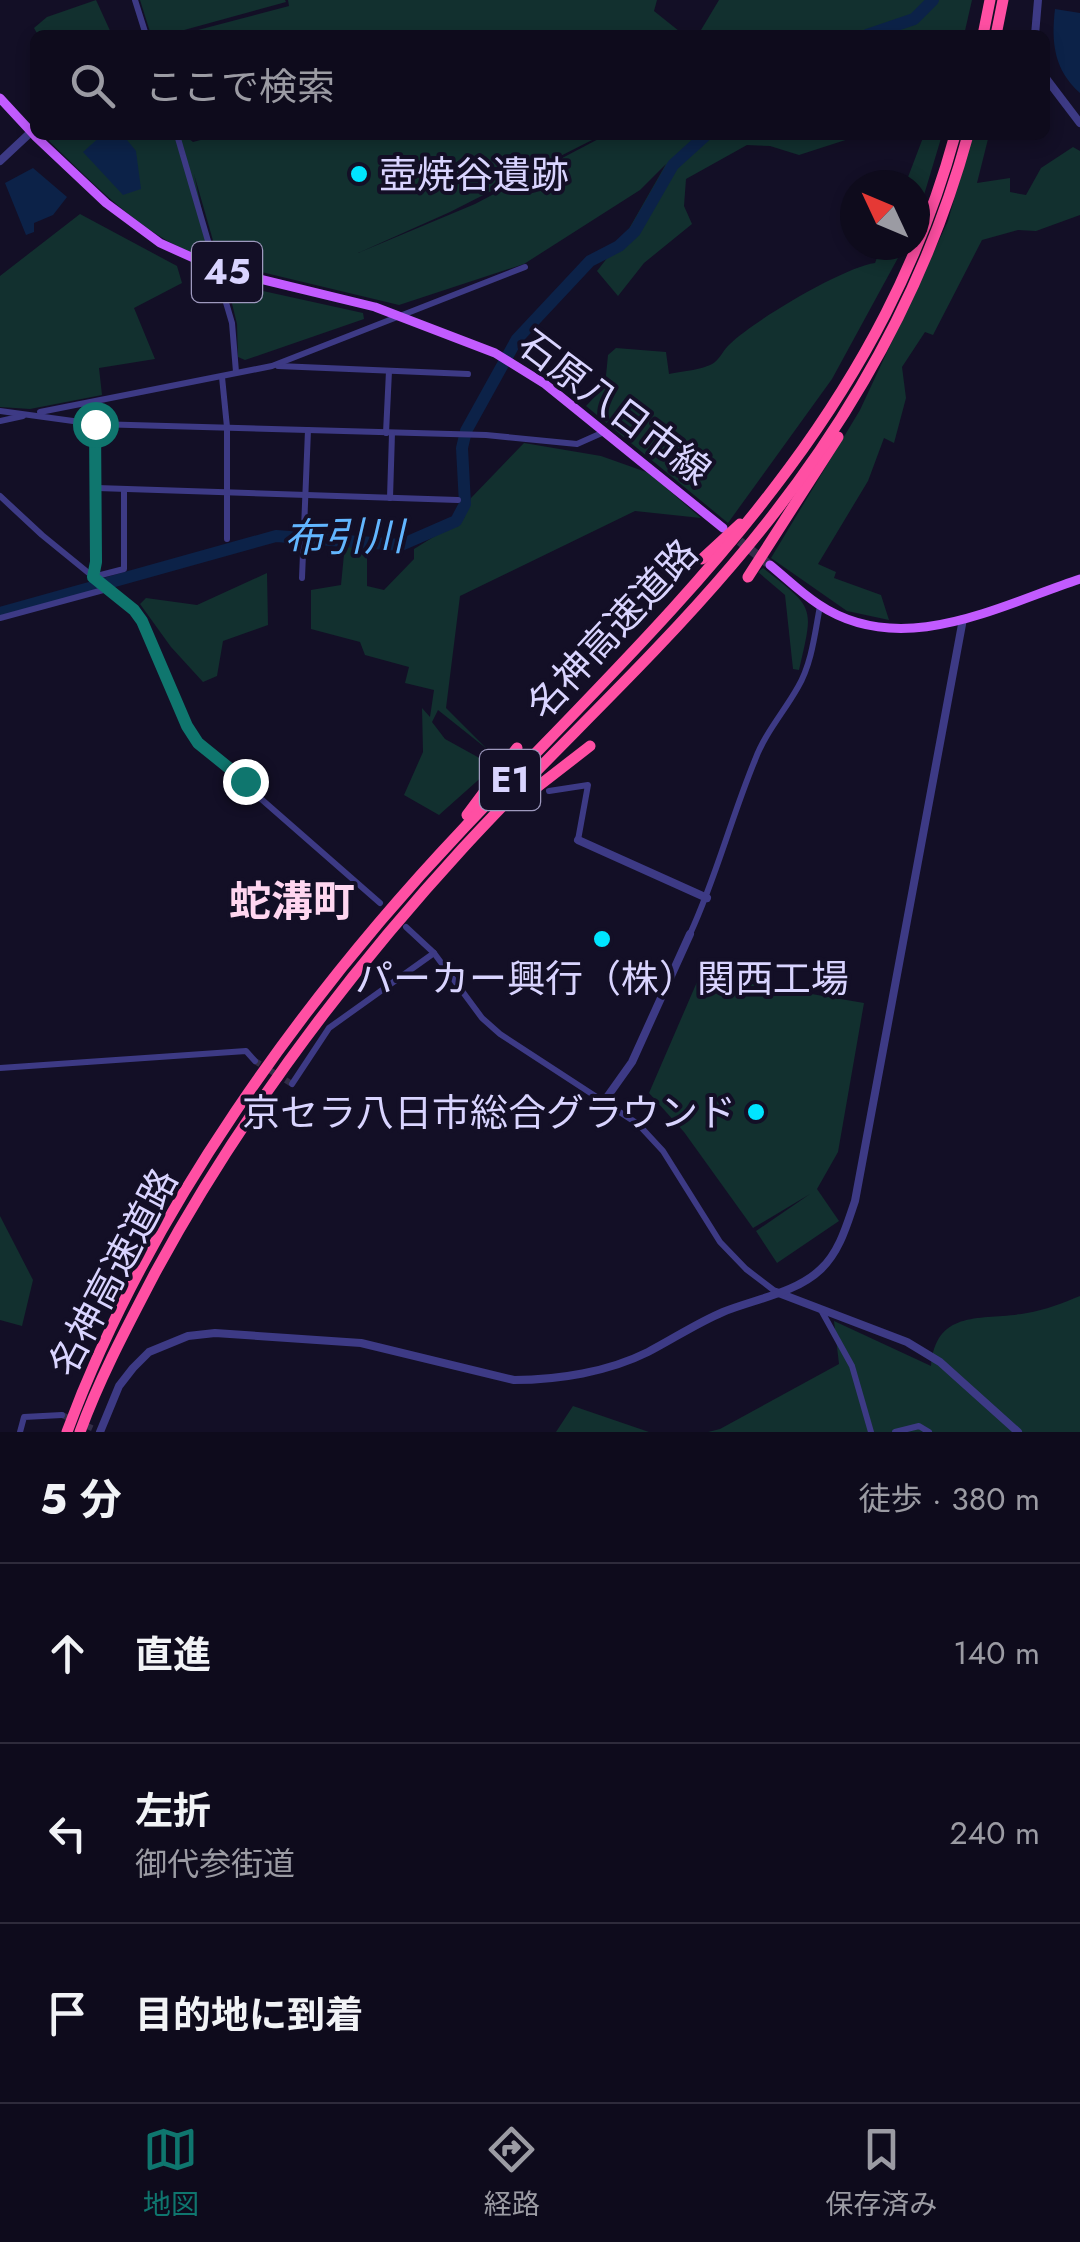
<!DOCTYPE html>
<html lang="ja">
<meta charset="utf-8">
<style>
body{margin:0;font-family:Jost,"Noto Sans JP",sans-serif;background:#1c1929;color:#f1f3f6}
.compass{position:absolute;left:840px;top:170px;width:90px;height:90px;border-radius:50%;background:#0e0b1c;box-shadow:0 5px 15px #0003;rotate:314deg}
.stop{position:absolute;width:30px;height:30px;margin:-22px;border:8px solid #0f766e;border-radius:50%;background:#fff}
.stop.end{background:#0f766e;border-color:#fff;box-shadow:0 2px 10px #0008}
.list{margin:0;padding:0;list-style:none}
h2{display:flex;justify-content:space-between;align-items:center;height:130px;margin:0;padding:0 40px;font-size:42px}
h2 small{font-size:32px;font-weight:400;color:#9b9ba3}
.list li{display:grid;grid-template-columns:65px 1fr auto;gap:30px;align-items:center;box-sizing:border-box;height:180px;padding:0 40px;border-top:2px solid #2e2b3b}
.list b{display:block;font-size:38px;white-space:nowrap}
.list p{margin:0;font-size:32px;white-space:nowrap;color:#9b9ba3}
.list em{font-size:32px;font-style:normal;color:#9b9ba3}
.icon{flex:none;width:55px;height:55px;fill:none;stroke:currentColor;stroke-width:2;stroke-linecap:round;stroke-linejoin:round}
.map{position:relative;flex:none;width:1080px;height:1432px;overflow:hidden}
.search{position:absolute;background:#0e0b1c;box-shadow:0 5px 15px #0003;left:30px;right:30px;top:30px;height:110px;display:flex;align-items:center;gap:25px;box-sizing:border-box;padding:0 35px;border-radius:15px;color:#9b9ba3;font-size:38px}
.sheet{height:670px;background:#0e0b1c}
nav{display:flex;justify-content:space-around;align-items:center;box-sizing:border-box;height:140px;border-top:2px solid #2e2b3b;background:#0e0b1c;font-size:28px;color:#9b9ba3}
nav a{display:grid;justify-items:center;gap:5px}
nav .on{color:#0f766e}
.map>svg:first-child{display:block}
</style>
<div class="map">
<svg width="1080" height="1432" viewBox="0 0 1080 1432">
<rect width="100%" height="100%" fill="#130f26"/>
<g fill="#12302f">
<path d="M96 0 112 35H38L34 28 47 17Z"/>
<path d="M140 0H285L286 2 166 35H151Z"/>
<path d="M288 0H657L654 11 684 35H179L289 6Z"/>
<path d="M719 0H972L964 35H698Z"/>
<path d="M50 135H184L193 142 219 135H602L450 212 358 253 475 204 606 135H861L799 155 770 146 747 145 686 179 684 206 692 224 644 263 618 296 597 271 626 234 666 164 640 190 524 264 399 305 240 267 220 265 194 174 213 261C146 240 98 188 49 141Z"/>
<path d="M924 135H942L915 225V185H905Z"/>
<path d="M972 135H989L977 183 1010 178V192L1026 195 1041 168 1073 147 1080 151V215L1036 231 1018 230 982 240 933 335 925 332 902 367 906 398 894 443 884 438 868 481 818 564 836 572 834 578 881 595 889 620 847 611 771 558 860 410 948 221Z"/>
<path d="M80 214 177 266 182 283 134 308 155 359 99 368 102 395 30 409 0 407V276Z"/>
<path d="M882 245H905L832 379 728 523 586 406 605 386 608 355 616 348 666 352 669 374C682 371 705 370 715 362 721 357 724 349 730 344 753 321 844 267 875 263Z"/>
<path d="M227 283 363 313 364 319 245 360 238 357 237 324Z"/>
<path d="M524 443 601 456 649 473 701 518 635 511 460 596 446 708 487 749 438 710 432 722 445 739 494 766 439 815 404 795 423 752 422 708 430 717 434 690 405 683 409 667 365 655 360 642 311 629V590L341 585 345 544 367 546V586L384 590 414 559V549L464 518 471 498Z"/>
<path d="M763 568C815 609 814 605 799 670L793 669 785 595 758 572Z"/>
<path d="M267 573 268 625 223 641 217 676 203 682 171 647 140 604 146 598 197 605Z"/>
<path d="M700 975 864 1003 838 1152 817 1189 839 1221 777 1263 756 1231 810 1194 753 1228 684 1132 649 1093Z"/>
<path d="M0 1216 33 1280 22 1326 0 1320Z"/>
<path d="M1080 1296V1432H708L720 1429 839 1364 834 1321 931 1366C936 1307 984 1321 1027 1313 1045 1310 1063 1303 1080 1296Z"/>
<path d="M573 1406 649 1432H556Z"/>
</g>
<g fill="#0c2248">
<path d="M1055 9 1080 13V93C1054 70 1051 43 1055 9Z"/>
<path d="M102 135H123L136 151 141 189 123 195 83 152Z"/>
<path d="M33 168 67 197 53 215 34 223V232L26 235 5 183Z"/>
</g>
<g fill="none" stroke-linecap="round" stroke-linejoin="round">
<g stroke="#0c2248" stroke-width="12">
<path d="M867 35 914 19 933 0"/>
<path d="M0 613 276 536 401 545 456 521 465 504 462 448 466 431 517 339 590 261 619 246 635 231 673 165 706 135"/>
</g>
<g stroke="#312d47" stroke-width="6" stroke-dasharray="6 3" stroke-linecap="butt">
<path d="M485 753 519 773"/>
<path d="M255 1061 292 1084"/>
<path d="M62 1415 94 1429"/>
</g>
<path stroke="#312d47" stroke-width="9" stroke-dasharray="9 4.5" stroke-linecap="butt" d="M729 533 770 565"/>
<g stroke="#3d3a85" stroke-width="6">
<path d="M135 0 146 35"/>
<path d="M177 135 232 323 236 372"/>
<path d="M278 366 468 374"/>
<path d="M222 377 227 427V539"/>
<path d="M0 411 95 424 486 435 577 444 604 432"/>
<path d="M40 412 272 366 525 267"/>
<path d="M0 421 23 416"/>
<path d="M95 424 96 562 93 577 124 569V489"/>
<path d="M386 433 389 371"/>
<path d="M97 488 458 500"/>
<path d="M0 496 42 535 134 610 197 743 380 903"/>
<path d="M390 498 392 433"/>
<path d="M302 578 308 430"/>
<path d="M0 618 107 589"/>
<path d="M549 791 588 785 578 840"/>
<path d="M406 927 434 953 482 1018 500 1034 638 1124 663 1151 720 1242 746 1269 776 1292"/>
<path d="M690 934C716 878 731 818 755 760 765 733 784 712 798 687 812 663 815 632 820 606"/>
<path d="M0 1068 246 1051 255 1061"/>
<path d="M292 1084 329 1028 434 953"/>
<path d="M821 1310 852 1366 871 1432"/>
<path d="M20 1432 24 1417 62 1415"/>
<path d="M895 1432 919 1426 929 1432"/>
</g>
<g stroke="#3d3a85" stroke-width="8">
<path d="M1035 35 1038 0"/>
<path d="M1045 77 1080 123"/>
<path d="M0 161 31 132"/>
<path d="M578 840 707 898"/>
<path d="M605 1100 632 1062 690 934"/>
<path d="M776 1292 907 1342 940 1362 1018 1432"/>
<path d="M100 1432 119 1386 133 1368 149 1352 188 1336 215 1333 361 1343 514 1380C558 1380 608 1372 648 1352 673 1339 697 1323 723 1312 755 1299 796 1293 821 1269 840 1251 847 1224 855 1201L963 619"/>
</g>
<g stroke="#c25bff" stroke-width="9">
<path d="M0 98 36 137 106 203 160 243 218 269 375 307 495 353 545 384 723 528"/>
<path d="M770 565C786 578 801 593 818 604 901 660 998 606 1080 579"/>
</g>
<g stroke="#ff4fa3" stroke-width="11">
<path d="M983 35 990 0"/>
<path d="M996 35 1003 0"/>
<path d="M702 559 740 524"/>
<path d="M748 577 838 437"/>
<path d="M514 805 590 746"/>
<path d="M467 815 517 748"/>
<path d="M67 1432C147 1214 304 997 463 829 666 614 874 432 955 135"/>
<path d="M80 1432C100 1377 128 1325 155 1273 239 1118 344 978 463 848 551 752 648 664 732 565 840 439 924 296 968 135"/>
</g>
</g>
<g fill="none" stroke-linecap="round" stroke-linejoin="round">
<path stroke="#0f766e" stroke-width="12" d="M95 424 96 562 93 577 134 610 142 621 187 726 198 743 245 781"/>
</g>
<g fill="#00e5ff" stroke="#130f26" stroke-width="4">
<circle cx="359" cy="174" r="10"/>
<circle cx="602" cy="939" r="10"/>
<circle cx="756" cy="1112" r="10"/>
</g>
<g text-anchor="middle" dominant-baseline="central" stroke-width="8" stroke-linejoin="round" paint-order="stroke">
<g fill="#130f26" stroke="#9e99be" stroke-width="2.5">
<rect x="192" y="242" width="70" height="60" rx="8"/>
<rect x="480" y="750" width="60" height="60" rx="8"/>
</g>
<g font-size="35" font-weight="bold" fill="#d9d4ff">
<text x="227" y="272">45</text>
<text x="510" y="780">E1</text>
</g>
<g font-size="38" fill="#d9d4ff" stroke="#130f26" text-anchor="start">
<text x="379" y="174">壺焼谷遺跡</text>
<text x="602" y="978" text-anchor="middle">パーカー興行（株）関西工場</text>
<text x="736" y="1112" text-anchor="end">京セラ八日市総合グラウンド</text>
</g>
<g font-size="38" fill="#d9d4ff" stroke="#130f26">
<text transform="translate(615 407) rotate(37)">石原八日市線</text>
<text transform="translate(612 629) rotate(-47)">名神高速道路</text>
<text transform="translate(113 1272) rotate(-62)">名神高速道路</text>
</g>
<g font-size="40" font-style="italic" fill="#62b6ff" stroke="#130f26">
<text transform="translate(344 537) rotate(-1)">布引川</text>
</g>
<g font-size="42" font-weight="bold" fill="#ffd6f0" stroke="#130f26">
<text x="292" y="901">蛇溝町</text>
</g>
</g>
</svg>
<svg class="compass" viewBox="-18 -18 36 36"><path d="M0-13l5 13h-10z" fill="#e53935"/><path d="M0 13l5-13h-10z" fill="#9b9ba3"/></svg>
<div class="stop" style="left:95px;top:424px"></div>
<div class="stop end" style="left:245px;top:781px"></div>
<div class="search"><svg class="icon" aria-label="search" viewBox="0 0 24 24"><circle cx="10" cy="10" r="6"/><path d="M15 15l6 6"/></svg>ここで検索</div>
</div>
<section class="sheet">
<h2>5 分<small>徒歩 · 380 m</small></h2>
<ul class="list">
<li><svg class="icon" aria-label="ahead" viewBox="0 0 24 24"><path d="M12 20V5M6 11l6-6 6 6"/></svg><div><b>直進</b></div><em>140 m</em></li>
<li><svg class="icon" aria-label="left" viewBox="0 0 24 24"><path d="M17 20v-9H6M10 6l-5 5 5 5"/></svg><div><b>左折</b><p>御代参街道</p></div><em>240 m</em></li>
<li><svg class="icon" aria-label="arrive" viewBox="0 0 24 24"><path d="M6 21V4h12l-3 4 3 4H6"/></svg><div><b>目的地に到着</b></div></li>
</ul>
</section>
<nav>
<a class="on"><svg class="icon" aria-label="map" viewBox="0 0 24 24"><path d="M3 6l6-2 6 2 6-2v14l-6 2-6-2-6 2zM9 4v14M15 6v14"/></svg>地図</a>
<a><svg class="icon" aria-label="directions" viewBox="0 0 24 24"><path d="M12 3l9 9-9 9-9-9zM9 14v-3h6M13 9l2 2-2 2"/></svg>経路</a>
<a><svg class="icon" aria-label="saved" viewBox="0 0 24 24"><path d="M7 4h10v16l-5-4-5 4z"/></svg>保存済み</a>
</nav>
